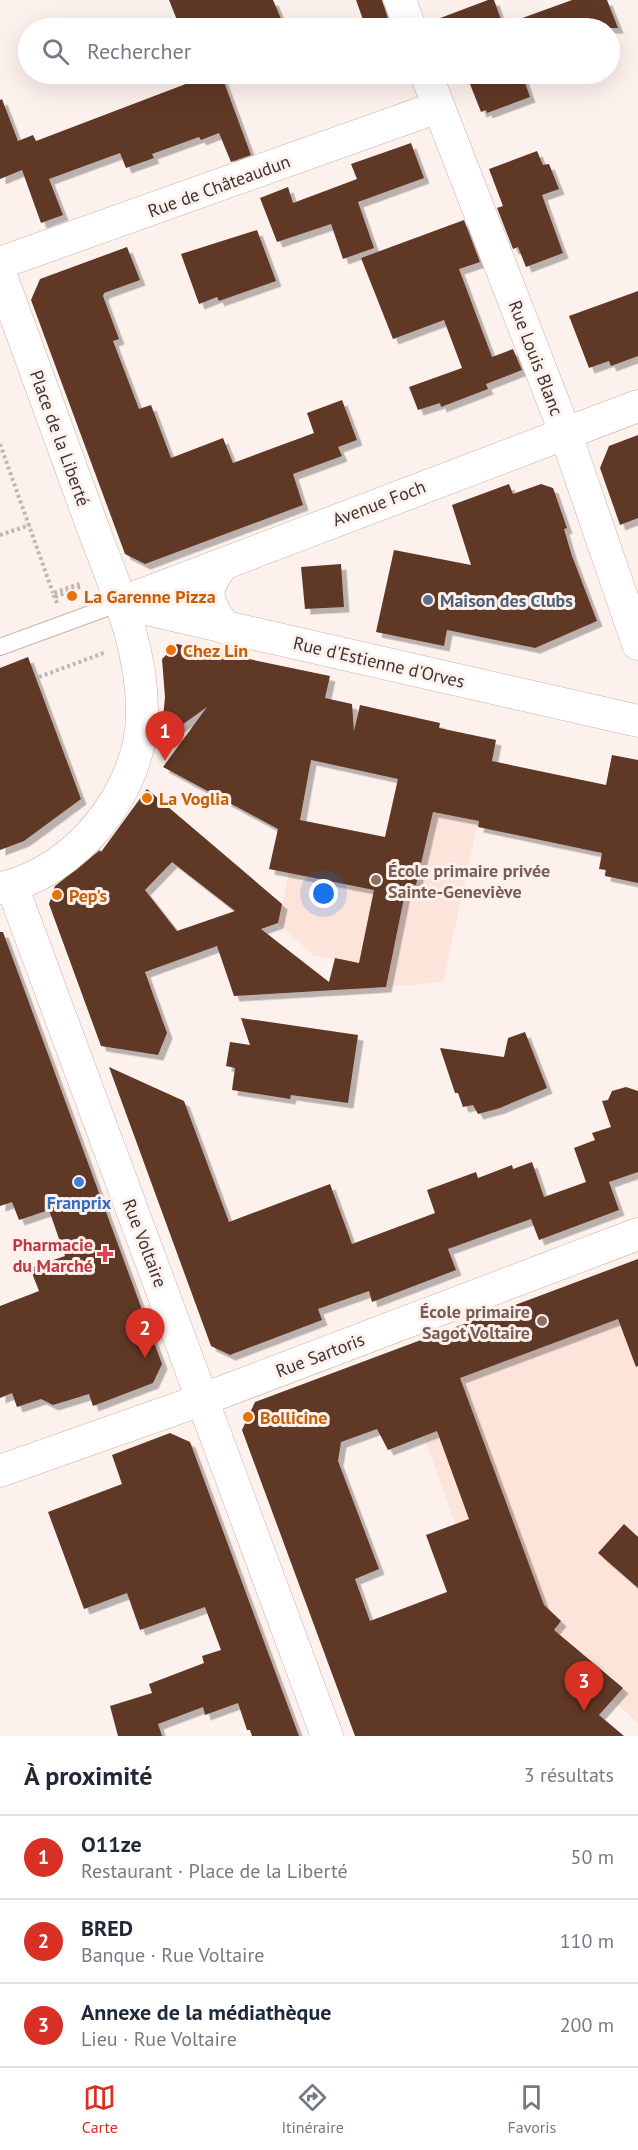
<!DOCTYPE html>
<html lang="fr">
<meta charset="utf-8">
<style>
body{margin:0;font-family:"PT Sans",sans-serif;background:#f6f6f7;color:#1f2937}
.you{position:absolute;left:324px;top:894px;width:21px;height:21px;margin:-15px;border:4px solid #fff;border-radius:50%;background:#1a73e8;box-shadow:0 0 0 9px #1a73e833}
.badge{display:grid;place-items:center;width:39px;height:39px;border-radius:50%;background:#d93025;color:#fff;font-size:20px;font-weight:700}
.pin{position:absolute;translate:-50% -50px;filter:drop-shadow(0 2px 3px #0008)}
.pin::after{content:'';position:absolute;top:32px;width:21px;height:18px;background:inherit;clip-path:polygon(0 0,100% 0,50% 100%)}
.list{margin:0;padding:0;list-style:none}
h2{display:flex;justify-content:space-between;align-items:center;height:78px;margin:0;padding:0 24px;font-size:26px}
h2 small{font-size:20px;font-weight:400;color:#747a83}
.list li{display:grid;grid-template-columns:39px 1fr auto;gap:18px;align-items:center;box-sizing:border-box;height:84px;padding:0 24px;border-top:2px solid #e0e1e3}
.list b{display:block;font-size:22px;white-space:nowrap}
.list p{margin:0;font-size:20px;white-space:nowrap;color:#747a83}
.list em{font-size:20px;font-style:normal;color:#747a83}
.icon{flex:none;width:33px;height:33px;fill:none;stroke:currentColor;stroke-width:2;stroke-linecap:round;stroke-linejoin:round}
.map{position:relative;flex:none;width:638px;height:1736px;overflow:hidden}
.search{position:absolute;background:#fff;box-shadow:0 6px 24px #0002;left:18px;right:18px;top:18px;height:66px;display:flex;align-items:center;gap:15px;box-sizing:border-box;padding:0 21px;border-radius:33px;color:#747a83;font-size:22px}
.sheet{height:330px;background:#fff}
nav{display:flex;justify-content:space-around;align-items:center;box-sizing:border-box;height:84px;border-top:2px solid #e0e1e3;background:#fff;font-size:16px;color:#747a83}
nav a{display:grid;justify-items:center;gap:3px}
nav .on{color:#d93025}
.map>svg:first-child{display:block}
</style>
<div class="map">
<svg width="638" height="1736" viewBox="0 0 638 1736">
<defs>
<filter id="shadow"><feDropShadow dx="5.5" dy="5.5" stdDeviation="0" flood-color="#0004"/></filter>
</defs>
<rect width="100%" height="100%" fill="#fdf1ed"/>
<g fill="#fde4da">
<path d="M410 721 496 740 443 982 354 990 359 963 314 956 278 923 300 820 385 837Z"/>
<path d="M638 1259V1723L476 1581 393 1351Z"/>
</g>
<g fill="#603827" fill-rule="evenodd" filter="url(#shadow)">
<path d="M169 0H273L285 28H200L196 19 179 25Z"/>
<path d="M356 0H382L391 28H366Z"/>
<path d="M488 0H494L503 25 572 0H607L618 28H428L427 23Z"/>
<path d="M212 74H221L251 155 231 162 219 133 201 140 199 137 152 154 154 158 126 168 120 153 49 179 63 215 41 223 22 170 0 179V100L2 99 18 141 33 135 36 141Z"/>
<path d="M466 74H522L530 97 487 113 486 110 481 112Z"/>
<path d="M411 143 424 178 358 202 374 248 343 259 331 224 277 242 260 198 288 187 293 203 357 179 351 164Z"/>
<path d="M537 151 543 165 549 164 559 189 542 195 563 253 526 267 518 247 513 249 497 208 503 206 489 169Z"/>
<path d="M464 220 480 262 459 269 492 357 513 349 522 370 486 384 488 389 441 407 440 403 418 410 409 387 462 368 444 320 393 339 361 258Z"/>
<path d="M257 230 276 281 219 301 217 297 199 304 181 254Z"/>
<path d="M127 247 140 280 104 293 103 296 119 339 113 341 139 409 151 405 171 458 223 438 233 463 314 433 307 413 342 400 357 440 338 447 342 456 293 474 303 505 145 564 125 554 31 300 40 279Z"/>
<path d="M638 291V356L611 366 609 361 589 368 569 316Z"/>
<path d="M638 435V518L620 525 600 468 609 446Z"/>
<path d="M509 484 513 494 541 484 553 488 567 528 564 529 572 556 597 621 535 648 447 630 444 646 376 632 394 550 471 565 452 505Z"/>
<path d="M341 564 344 607 305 609 301 567Z"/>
<path d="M177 644 330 676 325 698 352 704 354 731 360 705 422 719 440 723 439 728 496 740 492 761 606 785 612 755 638 760V883L605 876 606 870 599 869 602 853 478 827 479 821 433 812 416 885 407 883 386 987 234 996 217 946 145 972 167 1033 158 1055 101 1046 49 904 55 886 100 850 101 852 147 789 282 904 278 923 261 929 329 982 335 958 359 963 374 890 269 869 278 829 163 767 207 707 161 740 165 697 162 659ZM311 760 398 779 385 837 300 820ZM172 862 235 911 177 931 145 890Z"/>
<path d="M28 657 81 799 24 841 0 850V668Z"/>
<path d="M0 932H3L162 1364 153 1383 93 1406 89 1394 53 1405 41 1399 17 1407 12 1393 0 1398V1306L39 1291 30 1268 65 1256 49 1210 19 1220 12 1202 0 1206Z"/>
<path d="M241 1018 358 1035 348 1103 291 1095 290 1099 232 1090 235 1068 226 1066 230 1042 250 1045Z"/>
<path d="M525 1032 547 1088 500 1108 478 1114 473 1105 463 1107 458 1093H455L440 1048 504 1057 508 1038Z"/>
<path d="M109 1067 184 1101 229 1222 330 1184 352 1244 435 1213 427 1190 476 1172 478 1178 512 1165 513 1169 532 1162 544 1197 586 1182 574 1148 595 1140 592 1133 611 1127 602 1101 608 1100 612 1091 626 1087 638 1091V1172L609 1182 619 1210 539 1240 531 1219 448 1249 456 1270 372 1302 369 1291 318 1309 322 1320 230 1355 211 1346Z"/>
<path d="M638 1259V1366L636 1367 618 1319 460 1378 544 1605 561 1621 554 1630 623 1688 599 1715 624 1736H355L242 1430 255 1402ZM377 1429 388 1450 437 1431 469 1519 426 1535 447 1592 370 1621 355 1579 379 1569 338 1461 341 1442Z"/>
<path d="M170 1433 190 1442 299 1736H252L250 1730H247L238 1703 205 1715 203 1707 158 1724 162 1736H118L110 1706 152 1693 149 1684 204 1663 202 1656 221 1650 205 1607 140 1630 127 1593 84 1609 48 1512 122 1484 112 1455Z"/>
<path d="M624 1524 638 1537V1588L598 1553Z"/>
</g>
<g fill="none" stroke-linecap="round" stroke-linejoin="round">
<g stroke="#cbb0a6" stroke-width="18">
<path id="lane" d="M0 647 120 603"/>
</g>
<g stroke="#cbb0a6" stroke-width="33">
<g id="street">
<path d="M400 0 410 28"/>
<path d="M426 74 565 432 638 644"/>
<path d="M0 263 438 107"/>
<path d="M0 273C30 354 59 436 89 517 112 581 143 644 142 714 142 790 75 874 0 888"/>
<path d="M223 564C202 592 205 599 225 628"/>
<path d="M120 603 638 406"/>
<path d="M120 603 638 721"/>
<path d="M12 886 327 1736"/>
<path d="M0 1471 204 1399 638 1234"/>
</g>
</g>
<g stroke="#c2b6b2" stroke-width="4" stroke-dasharray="3 3" stroke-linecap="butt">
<path d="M0 444 53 593"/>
<path d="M0 535 30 525"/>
<path d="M55 597 82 586"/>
<path d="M57 603 53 593 82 583"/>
<path d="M39 677 106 652"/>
</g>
<use href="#lane" stroke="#fff" stroke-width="16"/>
<use href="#street" stroke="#fff" stroke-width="32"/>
</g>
<g fill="#e8710a" stroke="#fdf1ed" stroke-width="2">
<circle cx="72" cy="596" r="6"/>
<circle cx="171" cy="650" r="6"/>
<circle cx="147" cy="798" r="6"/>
<circle cx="57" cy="895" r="6"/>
<circle cx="248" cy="1417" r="6"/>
</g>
<circle fill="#5c6f8a" stroke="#fdf1ed" stroke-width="2" cx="428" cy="600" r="6"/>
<g fill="#8d6e63" stroke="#fdf1ed" stroke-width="2">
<circle cx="376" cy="880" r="6"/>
<circle cx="542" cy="1321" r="6"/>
</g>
<circle fill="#3f7fe0" stroke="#fdf1ed" stroke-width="2" cx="79" cy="1182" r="6"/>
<path fill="#e0444e" stroke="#fdf1ed" stroke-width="2" d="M102 1245h6v6h6v6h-6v6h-6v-6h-6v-6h6z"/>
<g text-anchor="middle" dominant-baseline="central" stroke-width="6" stroke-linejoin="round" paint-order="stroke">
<g font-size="18" fill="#3e332f" stroke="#fdf1ed">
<text transform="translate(219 186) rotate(-20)">Rue de Châteaudun</text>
<text transform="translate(536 358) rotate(69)">Rue Louis Blanc</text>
<text transform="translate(60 438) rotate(70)">Place de la Liberté</text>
<text transform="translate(379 503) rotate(-21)">Avenue Foch</text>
<text transform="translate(379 662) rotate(13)">Rue d'Estienne d'Orves</text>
<text transform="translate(145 1243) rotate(69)">Rue Voltaire</text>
<text transform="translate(320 1355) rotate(-21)">Rue Sartoris</text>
</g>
<g font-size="18" font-weight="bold" fill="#c56008" stroke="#fdf1ed" text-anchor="start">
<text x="84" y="596">La Garenne Pizza</text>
<text x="183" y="650">Chez Lin</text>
<text x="159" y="798">La Voglia</text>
<text x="69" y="895">Pep's</text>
<text x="260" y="1417">Bollicine</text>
</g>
<g font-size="18" font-weight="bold" fill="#4e5e75" stroke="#fdf1ed" text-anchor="start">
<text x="440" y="600">Maison des Clubs</text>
</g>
<g font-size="18" font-weight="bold" fill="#785e54" stroke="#fdf1ed" text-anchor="start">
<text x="388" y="870">École primaire privée<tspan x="388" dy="21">Sainte-Geneviève</tspan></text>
<text x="530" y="1311" text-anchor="end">École primaire<tspan x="530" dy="21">Sagot Voltaire</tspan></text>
</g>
<g font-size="18" font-weight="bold" fill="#366cbe" stroke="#fdf1ed">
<text x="79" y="1202">Franprix</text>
</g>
<g font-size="18" font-weight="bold" fill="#be3a42" stroke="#fdf1ed" text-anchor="end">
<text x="93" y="1244">Pharmacie<tspan x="93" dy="21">du Marché</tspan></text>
</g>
</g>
</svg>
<div class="you"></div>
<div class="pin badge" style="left:165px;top:761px">1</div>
<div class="pin badge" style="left:145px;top:1358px">2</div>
<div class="pin badge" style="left:584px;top:1711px">3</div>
<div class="search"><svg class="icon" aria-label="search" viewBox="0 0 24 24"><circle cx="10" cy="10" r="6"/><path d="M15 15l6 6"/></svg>Rechercher</div>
</div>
<section class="sheet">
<h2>À proximité<small>3 résultats</small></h2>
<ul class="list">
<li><span class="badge">1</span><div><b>O11ze</b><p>Restaurant · Place de la Liberté</p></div><em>50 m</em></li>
<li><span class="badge">2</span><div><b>BRED</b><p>Banque · Rue Voltaire</p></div><em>110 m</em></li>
<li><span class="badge">3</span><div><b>Annexe de la médiathèque</b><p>Lieu · Rue Voltaire</p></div><em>200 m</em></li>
</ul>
</section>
<nav>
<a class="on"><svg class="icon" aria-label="map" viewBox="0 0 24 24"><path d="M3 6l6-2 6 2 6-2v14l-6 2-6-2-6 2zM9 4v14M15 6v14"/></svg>Carte</a>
<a><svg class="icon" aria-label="directions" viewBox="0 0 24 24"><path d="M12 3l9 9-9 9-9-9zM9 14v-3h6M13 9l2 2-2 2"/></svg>Itinéraire</a>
<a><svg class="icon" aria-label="saved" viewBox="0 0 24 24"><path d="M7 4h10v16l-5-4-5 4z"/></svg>Favoris</a>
</nav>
